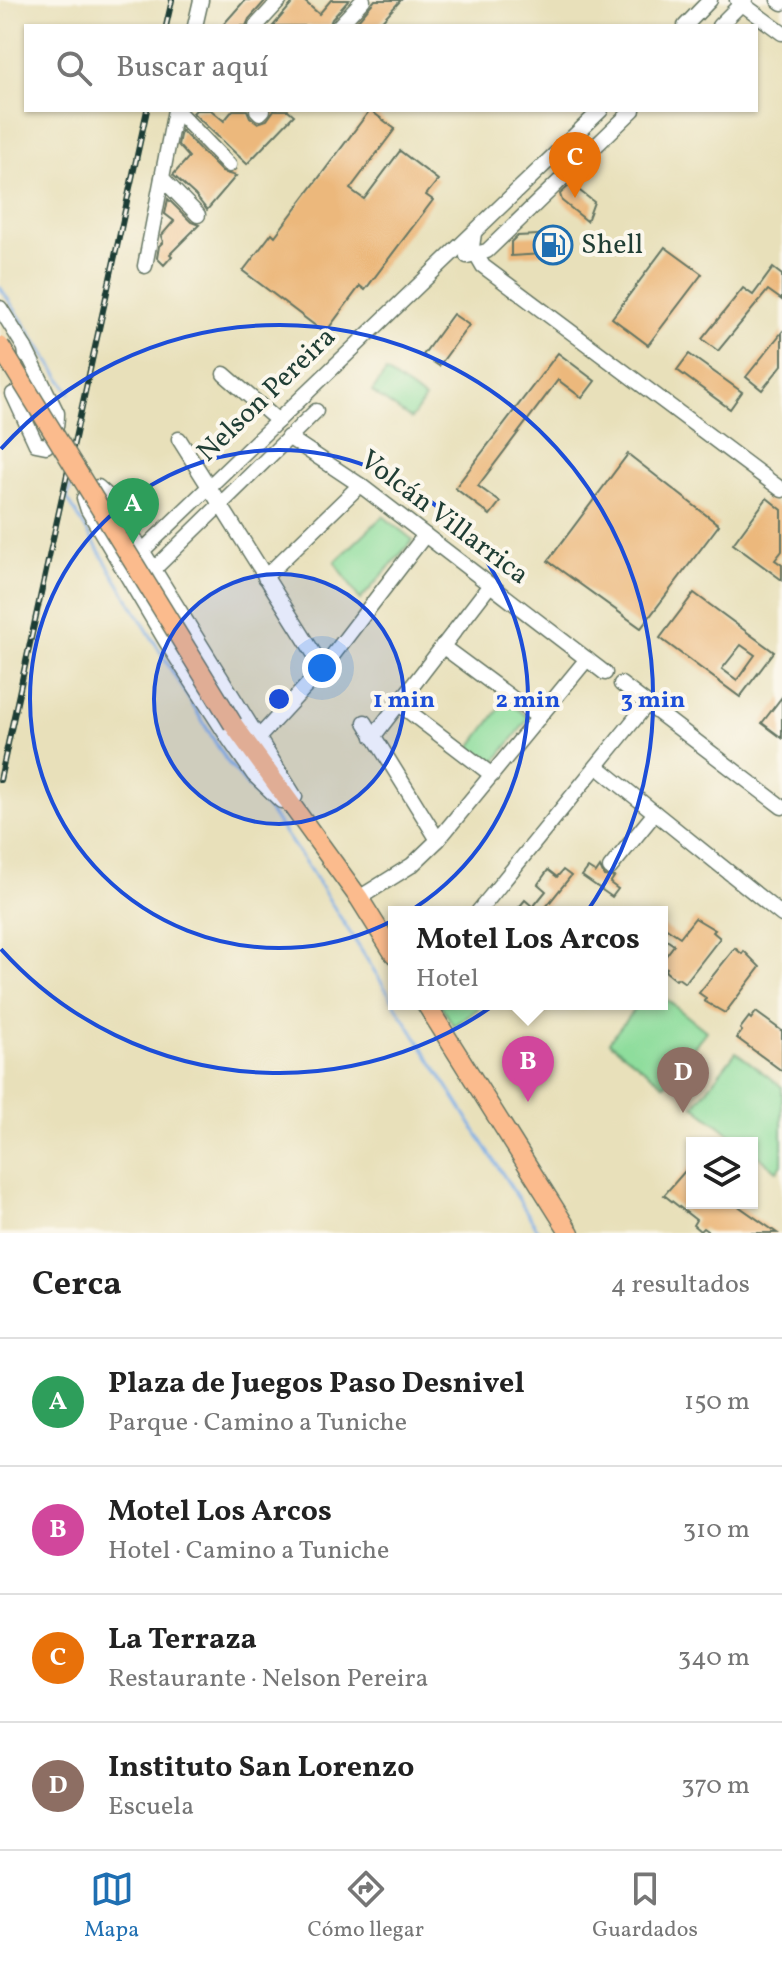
<!DOCTYPE html>
<html lang="es">
<meta charset="utf-8">
<style>
body{margin:0;font-family:Vollkorn,serif;background:#f6f6f6;color:#222}
.controls{position:absolute;right:24px;bottom:24px;display:grid;overflow:hidden;border-radius:0px;box-shadow:0 2px 6px #0004}
.controls button{width:72px;height:72px;display:grid;place-items:center;padding:0;border:0;border-bottom:2px solid #e0e0e0;background:#fff;color:#222;font:40px sans-serif}
.you{position:absolute;left:322px;top:668px;width:28px;height:28px;margin:-20px;border:6px solid #fff;border-radius:50%;background:#1a73e8;box-shadow:0 0 0 12px #1a73e833}
.badge{display:grid;place-items:center;width:52px;height:52px;border-radius:50%;background:#1f6fb2;color:#fff;font-size:26px;font-weight:700}
.pin{position:absolute;translate:-50% -66px;filter:drop-shadow(0 2px 4px #0008)}
.pin::after{content:'';position:absolute;top:42px;width:28px;height:24px;background:inherit;clip-path:polygon(0 0,100% 0,50% 100%)}
.popup{position:absolute;left:388px;top:906px;width:280px;height:104px;box-sizing:border-box;display:grid;place-content:center;border-radius:0px;background:#fff;filter:drop-shadow(0 2px 6px #0005);font-size:26px;white-space:nowrap;color:#767676}
.popup b{font-size:30px;color:#222}
.popup::after{content:'';position:absolute;left:50%;top:100%;margin-left:-16px;border:16px solid transparent;border-top-color:#fff}
.list{margin:0;padding:0;list-style:none}
h2{display:flex;justify-content:space-between;align-items:center;height:104px;margin:0;padding:0 32px;font-size:34px}
h2 small{font-size:26px;font-weight:400;color:#767676}
.list li{display:grid;grid-template-columns:52px 1fr auto;gap:24px;align-items:center;box-sizing:border-box;height:128px;padding:0 32px;border-top:2px solid #e0e0e0}
.list b{display:block;font-size:30px;white-space:nowrap}
.list p{margin:0;font-size:26px;white-space:nowrap;color:#767676}
.list em{font-size:26px;font-style:normal;color:#767676}
.icon{flex:none;width:44px;height:44px;fill:none;stroke:currentColor;stroke-width:2;stroke-linecap:round;stroke-linejoin:round}
.map{position:relative;flex:none;width:782px;height:1233px;overflow:hidden}
.search{position:absolute;background:#fff;box-shadow:0 2px 6px #0004;left:24px;right:24px;top:24px;height:88px;display:flex;align-items:center;gap:20px;box-sizing:border-box;padding:0 28px;border-radius:0px;color:#767676;font-size:30px}
.sheet{height:616px;background:#fff}
nav{display:flex;justify-content:space-around;align-items:center;box-sizing:border-box;height:112px;border-top:2px solid #e0e0e0;background:#fff;font-size:22px;color:#767676}
nav a{display:grid;justify-items:center;gap:4px}
nav .on{color:#1f6fb2}
.map>svg:first-child{display:block}
</style>
<div class="map">
<svg width="782" height="1233" viewBox="0 0 782 1233">
<rect width="100%" height="100%" fill="#fbf7ec"/>
<filter id="ink" filterUnits="userSpaceOnUse"><feTurbulence type="fractalNoise" baseFrequency=".0125" numOctaves="2"/><feDisplacementMap in="SourceGraphic" scale="16" xChannelSelector="R" yChannelSelector="G"/><feConvolveMatrix kernelMatrix="1 2 1 2 8 2 1 2 1" color-interpolation-filters="sRGB"/></filter>
<filter id="wash" filterUnits="userSpaceOnUse"><feTurbulence type="fractalNoise" baseFrequency=".006" numOctaves="4" result="noise"/><feDisplacementMap in="SourceGraphic" scale="32" xChannelSelector="R" yChannelSelector="G"/><feGaussianBlur stdDeviation="1.8" result="paint"/><feColorMatrix in="noise" values="0 0 0 0 0 0 0 0 0 0 0 0 0 0 0 0 0 1.4 0 .05"/><feComposite in="paint" operator="in"/></filter>
<g filter="url(#wash)">
<rect width="100%" height="100%" fill="#e8e0ba"/>
<g fill="#8edd9c" stroke="#568d68" stroke-width="2">
<path d="M386 372 425 399 411 419 372 392Z"/>
<path d="M383 516 413 540 360 600 335 562Z"/>
<path d="M506 700 529 718 491 767 468 751Z"/>
<path d="M662 996 706 1031 665 1085 609 1042 638 1004H662Z"/>
<path d="M440 1004H484L454 1026Z"/>
<path d="M736 1052 782 1087V1164L777 1171 752 1151V1143H742L694 1106Z"/>
</g>
<g fill="none" stroke-linecap="round" stroke-linejoin="round">
<g stroke="#79ace5" stroke-width="3">
<path d="M0 287 70 393"/>
<path d="M72 482 67 498 226 760 273 816 307 865 394 1002"/>
<path d="M395 1004 540 1233"/>
</g>
</g>
<g id="blocks">
<g fill="#ecb87c" fill-rule="evenodd">
<path d="M245 0H266L249 19 246 26H222Z"/>
<path d="M295 0H303L319 14 331 0H349L332 19 329 26H273Z"/>
<path d="M375 0H401L377 26H353Z"/>
<path d="M196 110H211L224 121 233 110H247L250 117 258 123 267 120 274 110H288L294 115 247 164 193 113Z"/>
<path d="M370 110 395 129 350 189 364 199 400 151 438 180 426 195 433 200 365 290 360 286 325 333 243 271 272 233 275 236Z"/>
<path d="M181 130 222 172 236 176 207 210 195 195 173 175 189 157 178 145Z"/>
<path d="M571 184 594 202 587 221 562 201 560 194Z"/>
<path d="M168 199 191 222 199 225 170 254 172 256 164 265 157 258 159 246 163 242 161 236 174 221 165 214Z"/>
<path d="M559 234 560 253 511 256V242L517 236Z"/>
<path d="M665 247 702 274 648 345 612 318Z"/>
<path d="M773 268 782 275V300L768 290 718 351 702 339 743 288 753 295Z"/>
<path d="M453 314 469 325 439 366 423 355Z"/>
<path d="M782 332V365L762 390 746 377Z"/>
<path d="M558 353 595 381 582 398 558 380 478 486 500 502 490 515 455 488Z"/>
<path d="M689 354 742 392 730 409 677 370Z"/>
<path d="M628 454 719 525 641 628 548 561Z"/>
<path d="M767 498 782 510V551L775 560 782 565V580L733 544Z"/>
<path d="M694 593 774 652 740 697 660 638ZM741 645 755 655 737 680 722 669Z"/>
<path d="M782 697V738L762 723Z"/>
<path d="M600 867 604 876 614 877 610 883 618 889 612 897 582 876 588 868 596 873Z"/>
<path d="M548 870 557 877 563 870 571 876 542 912H515L525 900 533 907 546 891 538 884Z"/>
<path d="M695 918 715 930 713 932 720 938 685 983 678 978 676 980 665 971 667 968 662 965V961L674 945 662 937V925L680 937Z"/>
<path d="M735 948 742 954 744 951 760 967 725 1013 704 1001 706 998 699 993Z"/>
<path d="M756 1012 782 1031V1071L737 1038 742 1031 740 1029 749 1017 751 1019Z"/>
<path d="M692 1163V1203L704 1207 706 1203H734L777 1233H710L703 1228 700 1231 693 1225 696 1220 664 1195Z"/>
</g>
</g>
</g>
<g filter="url(#ink)">
<use href="#blocks" fill-opacity="0" stroke="#657663" stroke-width="2"/>
<g fill="none" stroke-linecap="round" stroke-linejoin="round">
<g stroke="#657663" stroke-width="17">
<g id="minor">
<path d="M737 0 782 33"/>
<path d="M778 0 782 3"/>
<path d="M195 26 201 0"/>
<path d="M256 26 280 0"/>
<path d="M339 26 363 0"/>
<path d="M685 26 710 0"/>
<path d="M719 26 745 0"/>
<path d="M257 110 260 113 263 110"/>
<path d="M177 111 229 165"/>
<path d="M162 178 198 215"/>
<path d="M474 233 472 247 483 266 782 490"/>
<path d="M467 256 487 251 633 110"/>
<path d="M145 266 175 110"/>
<path d="M0 308 25 348 26 356"/>
<path d="M224 374 278 421"/>
<path d="M13 394 36 444 46 446C55 439 57 424 57 413L25 348"/>
<path d="M288 437 360 485 605 673"/>
<path d="M179 439 323 668"/>
<path d="M137 556 601 110"/>
<path d="M149 574 316 411"/>
<path d="M265 577 360 485"/>
<path d="M442 646 539 718"/>
<path d="M621 684 782 807"/>
<path d="M399 704 492 775"/>
<path d="M365 722 438 840"/>
<path d="M259 737 323 668 425 535"/>
<path d="M373 737 490 585"/>
<path d="M598 767 782 915"/>
<path d="M281 801 254 775 229 739 167 643 88 510 84 498 91 489 98 487 109 497 295 797"/>
<path d="M610 868 655 813"/>
<path d="M359 898 412 865 438 840 587 659"/>
<path d="M478 912 647 704"/>
</g>
</g>
<g stroke="#657663" stroke-width="21">
<g id="major">
<path d="M233 724 359 898 394 954"/>
<path d="M426 1004 570 1233"/>
</g>
</g>
<use href="#minor" stroke="#fff" stroke-width="14"/>
<use href="#major" stroke="#fbbb8d" stroke-width="18"/>
<g stroke="#1f3d34" stroke-width="6">
<g id="rail">
<path d="M166 26 172 0"/>
<path d="M0 780 147 110"/>
</g>
</g>
<use href="#rail" stroke="#fbf7ec" stroke-width="3" stroke-dasharray="9" stroke-linecap="butt"/>
<g stroke="#657663" stroke-width="21" stroke-linecap="butt">
<path id="major-bridge" d="M0 346 233 724"/>
</g>
<use href="#major-bridge" stroke="#fbbb8d" stroke-width="18"/>
</g>
</g>
<circle cx="279" cy="699" r="125" fill="#1d4ed8" fill-opacity=".12"/>
<g fill="none" stroke="#1d4ed8" stroke-width="4">
<circle cx="279" cy="699" r="125"/>
<circle cx="279" cy="699" r="249"/>
<path d="M1 449A374 374 0 1 1 1 949"/>
</g>
<defs>
<g id="fuel-ring" transform="scale(2)"><circle r="9.5" fill="#fbf7ec" stroke="#1f6fb2" stroke-width="1.5"/><path d="M-5.5-6h7V0h2V4h1.3V-2.5L3-4.5l.8-.8L6-3V5H2.5V1h-1V6h-7ZM-4.2-4.7v3.2H.2V-4.7Z" fill="#1f6fb2"/></g>
</defs>
<g fill-rule="evenodd">
<use href="#fuel-ring" x="553" y="245"/>
</g>
<g text-anchor="middle" dominant-baseline="central" stroke-width="8" stroke-linejoin="round" paint-order="stroke">
<g font-size="28" fill="#1f3d34" stroke="#fbf7ec" text-anchor="start">
<text x="581" y="245">Shell</text>
</g>
<g font-size="28" fill="#1f3d34" stroke="#fbf7ec">
<text transform="translate(267 395) rotate(-44)">Nelson Pereira</text>
<text transform="translate(444 518) rotate(37)">Volcán Villarrica</text>
</g>
</g>
<circle cx="279" cy="699" r="12" fill="#1d4ed8" stroke="#fbf7ec" stroke-width="4"/>
<g font-size="24" text-anchor="middle" font-weight="bold" fill="#1d4ed8" stroke="#fbf7ec" stroke-width="8" stroke-linejoin="round" paint-order="stroke">
<text x="404" y="707">1 min</text>
<text x="528" y="707">2 min</text>
<text x="653" y="707">3 min</text>
</g>
</svg>
<div class="controls">
<button><svg class="icon" aria-label="layers" viewBox="0 0 24 24"><path d="M12 4l9 5-9 5-9-5zM3 14l9 5 9-5"/></svg></button>
</div>
<div class="you"></div>
<div class="pin badge" style="left:133px;top:544px;background:#2e9e5b">A</div>
<div class="pin badge" style="left:528px;top:1102px;background:#d1479c">B</div>
<div class="popup"><b>Motel Los Arcos</b>Hotel</div>
<div class="pin badge" style="left:575px;top:198px;background:#e8710a">C</div>
<div class="pin badge" style="left:683px;top:1113px;background:#8d6e63">D</div>
<div class="search"><svg class="icon" aria-label="search" viewBox="0 0 24 24"><circle cx="10" cy="10" r="6"/><path d="M15 15l6 6"/></svg>Buscar aquí</div>
</div>
<section class="sheet">
<h2>Cerca<small>4 resultados</small></h2>
<ul class="list">
<li><span class="badge" style="background:#2e9e5b">A</span><div><b>Plaza de Juegos Paso Desnivel</b><p>Parque · Camino a Tuniche</p></div><em>150 m</em></li>
<li><span class="badge" style="background:#d1479c">B</span><div><b>Motel Los Arcos</b><p>Hotel · Camino a Tuniche</p></div><em>310 m</em></li>
<li><span class="badge" style="background:#e8710a">C</span><div><b>La Terraza</b><p>Restaurante · Nelson Pereira</p></div><em>340 m</em></li>
<li><span class="badge" style="background:#8d6e63">D</span><div><b>Instituto San Lorenzo</b><p>Escuela</p></div><em>370 m</em></li>
</ul>
</section>
<nav>
<a class="on"><svg class="icon" aria-label="map" viewBox="0 0 24 24"><path d="M3 6l6-2 6 2 6-2v14l-6 2-6-2-6 2zM9 4v14M15 6v14"/></svg>Mapa</a>
<a><svg class="icon" aria-label="directions" viewBox="0 0 24 24"><path d="M12 3l9 9-9 9-9-9zM9 14v-3h6M13 9l2 2-2 2"/></svg>Cómo llegar</a>
<a><svg class="icon" aria-label="saved" viewBox="0 0 24 24"><path d="M7 4h10v16l-5-4-5 4z"/></svg>Guardados</a>
</nav>
